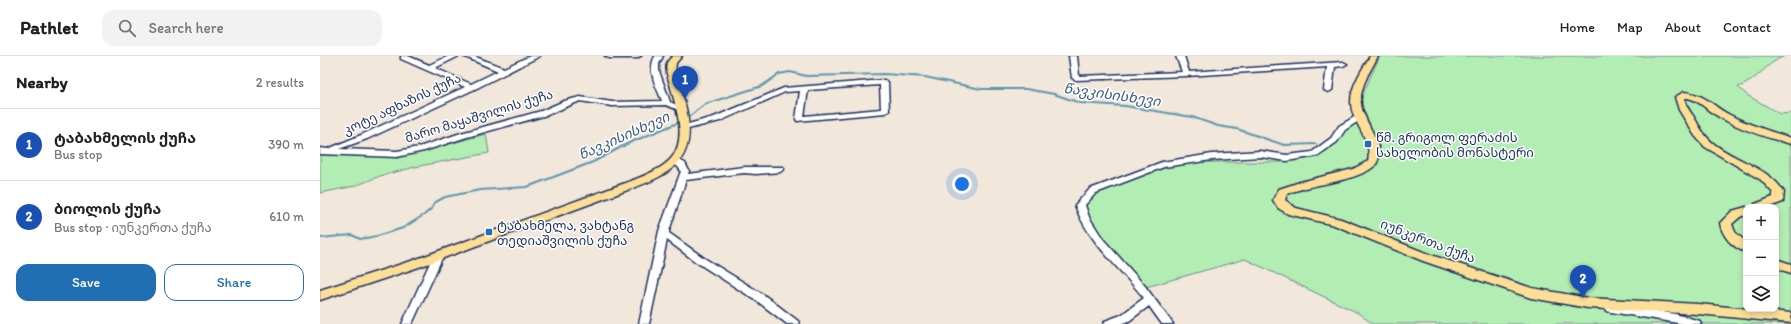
<!DOCTYPE html>
<meta charset="utf-8">
<style>
body{margin:0;font-family:Itim,"Noto Sans Georgian",sans-serif;background:#f2f2f2;color:#202124}
.controls{position:absolute;right:12px;bottom:12px;display:grid;overflow:hidden;border-radius:8px;box-shadow:0 2px 6px #0003}
.controls button{width:36px;height:36px;display:grid;place-items:center;padding:0;border:0;border-bottom:1px solid #e0e0e0;background:#fff;color:#202124;font:20px sans-serif}
.you{position:absolute;left:642px;top:128px;width:14px;height:14px;margin:-10px;border:3px solid #fff;border-radius:50%;background:#1a73e8;box-shadow:0 0 0 6px #1a73e833}
.badge{display:grid;place-items:center;width:26px;height:26px;border-radius:50%;background:#1f6fb2;color:#fff;font-size:13px;font-weight:700}
.pin{position:absolute;translate:-50% -33px;filter:drop-shadow(0 1px 2px #0008)}
.pin::after{content:'';position:absolute;top:21px;width:14px;height:12px;background:inherit;clip-path:polygon(0 0,100% 0,50% 100%)}
.list{margin:0;padding:0;list-style:none}
h2{display:flex;justify-content:space-between;align-items:center;height:52px;margin:0;padding:0 16px;font-size:17px}
h2 small{font-size:13px;font-weight:400;color:#757577}
.list li{display:grid;grid-template-columns:26px 1fr auto;gap:12px;align-items:center;box-sizing:border-box;height:72px;padding:0 16px;border-top:1px solid #e0e0e0}
.list b{display:block;font-size:15px;white-space:nowrap}
.list p{margin:0;font-size:13px;white-space:nowrap;color:#757577}
.list em{font-size:13px;font-style:normal;color:#757577}
.actions{display:flex;gap:8px;padding:12px 16px}
.actions a{flex:1;padding:9px 0;border:1px solid #1f6fb2;border-radius:12px;text-align:center;font-size:14px;color:#1f6fb2}
.actions .main{background:#1f6fb2;color:#fff}
.icon{flex:none;width:22px;height:22px;fill:none;stroke:currentColor;stroke-width:2;stroke-linecap:round;stroke-linejoin:round}
.map{position:relative;flex:none;width:1471px;height:268px;overflow:hidden}
header{display:flex;align-items:center;gap:24px;box-sizing:border-box;height:56px;padding:0 20px;background:#fff;border-bottom:1px solid #e0e0e0}
header strong{font-size:19px}
nav{display:flex;gap:22px;margin-inline-start:auto;font-size:14px}
.search{width:280px;height:36px;background:#f2f2f2;display:flex;align-items:center;gap:10px;box-sizing:border-box;padding:0 14px;border-radius:12px;color:#757577;font-size:15px}
main{display:flex}
aside{flex:1;background:#fff}
.map>svg:first-child{display:block}
</style>
<header>
<strong>Pathlet</strong>
<div class="search"><svg class="icon" aria-label="search" viewBox="0 0 24 24"><circle cx="10" cy="10" r="6"/><path d="M15 15l6 6"/></svg>Search here</div>
<nav><a>Home</a><a>Map</a><a>About</a><a>Contact</a></nav>
</header>
<main>
<aside>
<h2>Nearby<small>2 results</small></h2>
<ul class="list">
<li><span class="badge" style="background:#1a4fb4">1</span><div><b>ტაბახმელის ქუჩა</b><p>Bus stop</p></div><em>390 m</em></li>
<li><span class="badge" style="background:#1a4fb4">2</span><div><b>ბიოლის ქუჩა</b><p>Bus stop · იუნკერთა ქუჩა</p></div><em>610 m</em></li>
</ul>
<div class="actions"><a class="main">Save</a><a>Share</a></div>
</aside>
<div class="map">
<svg width="1471" height="268" viewBox="0 0 1471 268">
<rect width="100%" height="100%" fill="#f1e7da"/>
<filter id="ink" filterUnits="userSpaceOnUse"><feTurbulence type="fractalNoise" baseFrequency=".025" numOctaves="2"/><feDisplacementMap in="SourceGraphic" scale="8" xChannelSelector="R" yChannelSelector="G"/><feConvolveMatrix kernelMatrix="1 2 1 2 8 2 1 2 1" color-interpolation-filters="sRGB"/></filter>
<g filter="url(#ink)">
<g fill="#b2eeb3" stroke="#668e88" fill-rule="evenodd">
<path d="M1060 0H1465C1445 7 1438 25 1418 31L1427 39 1460 58 1471 57V268H1053L1038 257 925 203 826 231 772 173 762 149 774 135 843 110 866 106H962L1000 101 1029 69ZM1426 151H1456V253H1426Z"/>
<path d="M166 78 169 97 99 110 60 120 35 130 0 137V99L58 100 99 96Z"/>
</g>
<g fill="none" stroke-linecap="round" stroke-linejoin="round">
<g stroke="#5e97ad" stroke-width="2">
<path d="M366 63 385 48 442 30 459 18 470 16 486 20 565 18 605 21 661 33H706L734 38 760 47 805 50 872 61 898 70 917 73 964 89 996 88"/>
<path d="M0 182 32 179 40 183 57 180 83 172 104 159 112 152 114 147 125 141 160 134 207 131 273 106 309 87 360 66"/>
</g>
<g stroke="#1b2f5e" stroke-width="3">
<g id="minor">
<path d="M81 0H88L109 9 129 0H139L115 12 151 28 178 15 143 0H153L184 12 210 0H220L155 33 47 83 19 93 77 95 99 91 141 77 221 55 244 45 260 41 292 46 342 45C336 29 327 16 335 0H343L339 8V15L350 46 365 53 361 55 346 49 292 50 260 45 227 59 147 81 104 95 77 101 0 98V92L8 93 41 79 145 31 81 3Z"/>
<path d="M285 0H321L317 2H289Z"/>
<path d="M749 0H757L759 20 862 16 856 0H864L869 16 1023 6 1027 8 1023 10 1015 11 1012 34 1008 36 1004 34 1007 11 866 20 756 24 752 22Z"/>
<path d="M564 24 568 26 569 55 565 57 477 65 476 63 480 35 465 36 400 65 364 74 360 72 361 70 394 61 464 32ZM560 29 561 53 484 60 488 34Z"/>
<path d="M1036 60H1042L1043 62 1025 74 1017 86 997 100 967 105 940 101 892 104 844 111 776 137 765 149 769 161 783 183 825 230 853 268H842L829 250 809 265 801 268H784L785 265 801 259 824 242C800 212 768 186 755 149L770 133 842 106 892 98 940 95 967 99 992 96 1011 82 1019 70Z"/>
<path d="M355 102 365 107 369 115 368 118 424 111H463L464 113 460 116 436 118 424 117 366 124 349 175V177L384 202 444 239 478 265 479 268H467L437 245 376 206 347 184 329 268H319L339 175 361 115 358 111 351 105Z"/>
<path d="M118 197 121 198 123 200 92 268H82L113 200 115 198Z"/>
<path d="M1291 248 1355 258 1380 265 1381 268H1364L1291 256 1287 255 1286 252 1287 249Z"/>
</g>
</g>
<g stroke="#1b2f5e" stroke-width="3">
<g id="major">
<path d="M353 0H362L356 7C354 21 362 35 365 48 381 110 346 120 297 138L99 211 0 244V234L91 205 289 133C307 126 342 116 353 100 367 80 355 49 350 28 348 22 345 14 347 7 348 4 351 2 353 0Z"/>
<path d="M1050 0H1058C1051 14 1039 31 1041 48 1043 67 1075 100 1049 114 1024 128 993 127 967 138L965 144 976 152 1021 163 1111 199 1212 232 1268 242 1378 248 1471 257V267L1378 258 1268 252 1211 242 1103 205 1014 169 968 158 958 152 953 144 959 133 980 126 1033 113 1048 105C1053 83 1031 67 1031 46 1031 29 1042 14 1050 0Z"/>
<path d="M1364 36C1386 38 1392 50 1410 59 1429 69 1450 75 1471 82V88C1444 81 1415 72 1391 56 1383 50 1375 42 1365 42 1365 50 1370 55 1374 61 1380 72 1386 83 1397 90 1419 106 1449 112 1464 136L1463 146 1449 151H1433L1435 148 1453 141V137L1441 124 1385 91 1375 80 1359 54 1355 41Z"/>
<path d="M1426 151V159L1420 161 1412 168 1415 176 1426 186V196C1413 192 1402 180 1400 167L1412 155Z"/>
<path d="M1456 203 1471 208V217L1456 212Z"/>
</g>
</g>
<use href="#minor" fill="#fff" fill-rule="evenodd"/>
<use href="#major" fill="#fcde96" fill-rule="evenodd"/>
</g>
</g>
<g fill="#1f6fb2" stroke="#fff" stroke-width="1.5">
<rect x="1044" y="84" width="8" height="8" rx="2"/>
<rect x="165" y="172" width="8" height="8" rx="2"/>
</g>
<g text-anchor="middle" dominant-baseline="central" stroke-width="3" stroke-linejoin="round" paint-order="stroke">
<g font-size="13" fill="#1b2f5e" stroke="#fff">
<text transform="translate(82 48) rotate(-25)">კოტე აფხაზის ქუჩა</text>
<text transform="translate(159 60) rotate(-17)">მარო მაყაშვილის ქუჩა</text>
<text transform="translate(1108 185) rotate(21)">იუნკერთა ქუჩა</text>
</g>
<g font-size="13" fill="#1b2f5e" stroke="#fff" text-anchor="start">
<text x="1056" y="81">წმ. გრიგოლ ფერაძის<tspan x="1056" dy="15">სახელობის მონასტერი</tspan></text>
<text x="177" y="169">ტაბახმელა, ვახტანგ<tspan x="177" dy="15">თედიაშვილის ქუჩა</tspan></text>
</g>
<g font-size="14" font-style="italic" fill="#375a7f" stroke="#fff">
<text transform="translate(792 39) rotate(8)">წავკისისხევი</text>
<text transform="translate(304 80) rotate(-24)">წავკისისხევი</text>
</g>
</g>
</svg>
<div class="controls">
<button>+</button>
<button>−</button>
<button><svg class="icon" aria-label="layers" viewBox="0 0 24 24"><path d="M12 4l9 5-9 5-9-5zM3 14l9 5 9-5"/></svg></button>
</div>
<div class="you"></div>
<div class="pin badge" style="left:365px;top:43px;background:#1a4fb4">1</div>
<div class="pin badge" style="left:1263px;top:242px;background:#1a4fb4">2</div>
</div>
</main>
